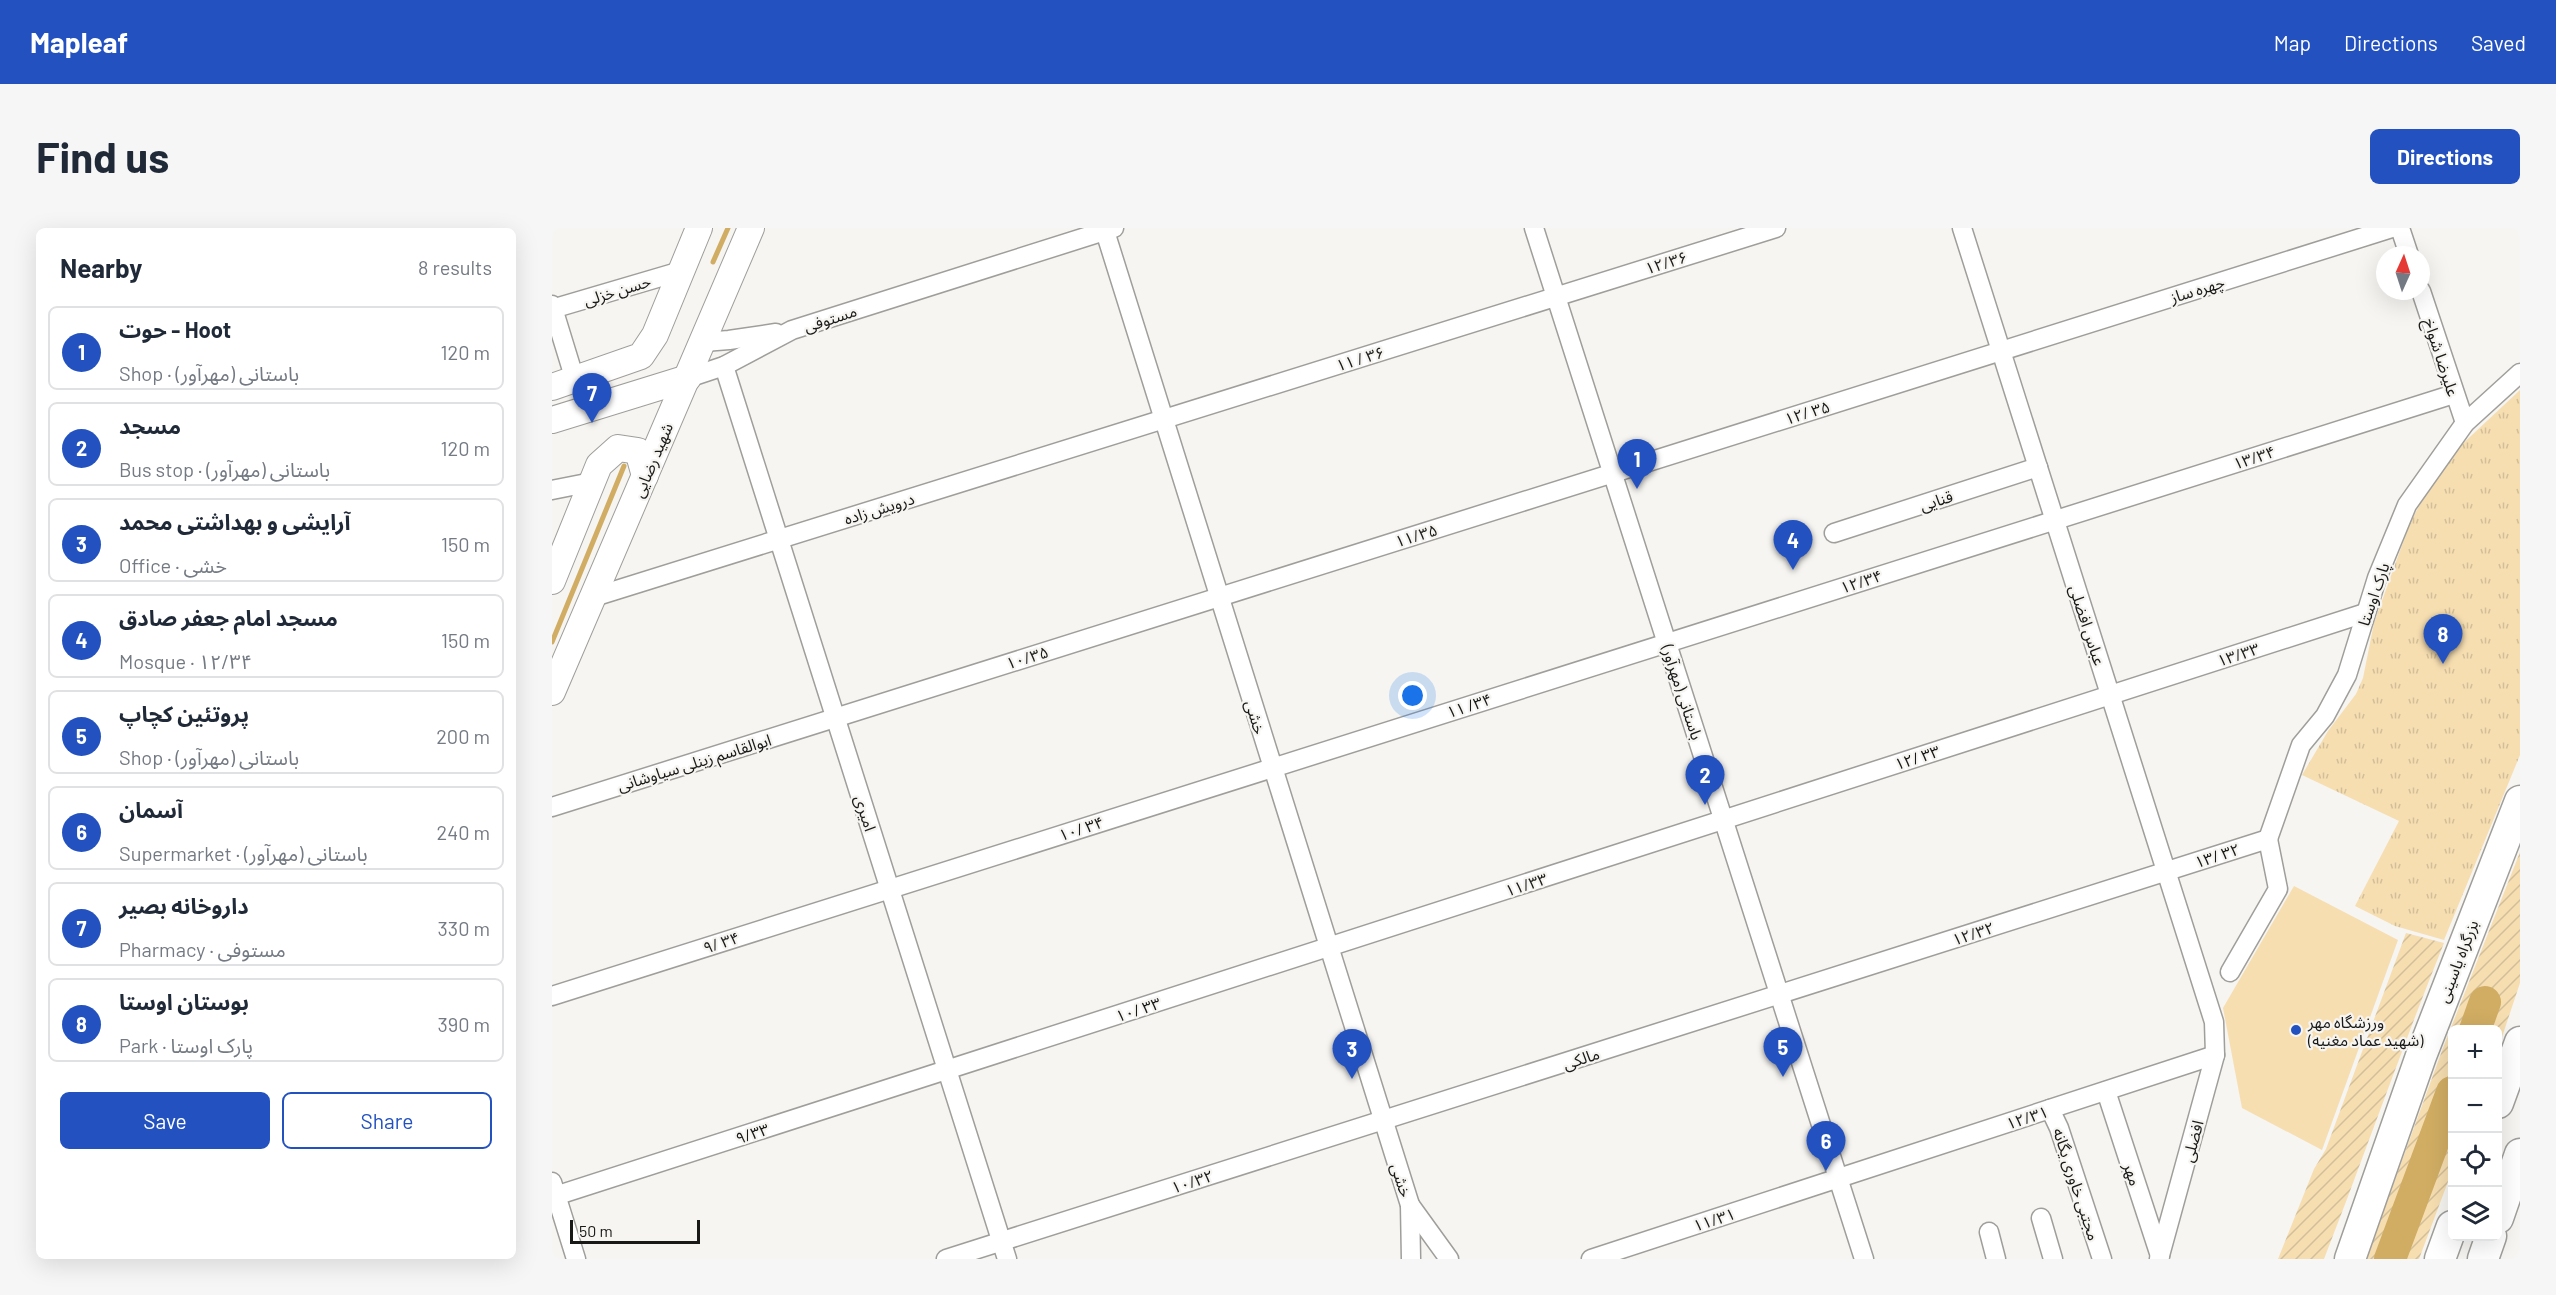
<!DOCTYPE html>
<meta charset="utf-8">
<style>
body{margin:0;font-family:Barlow,"Noto Sans Arabic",sans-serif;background:#f6f6f7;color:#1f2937}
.controls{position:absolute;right:18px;bottom:18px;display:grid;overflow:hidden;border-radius:9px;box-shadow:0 6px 24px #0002}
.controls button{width:54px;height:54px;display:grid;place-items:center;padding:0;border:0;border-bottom:2px solid #e0e1e3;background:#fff;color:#1f2937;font:30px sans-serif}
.compass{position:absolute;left:1824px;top:18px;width:54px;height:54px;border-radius:50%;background:#fff;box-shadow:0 6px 24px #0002;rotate:3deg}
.scale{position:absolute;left:18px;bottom:15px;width:130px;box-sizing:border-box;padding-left:6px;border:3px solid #191918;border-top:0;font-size:16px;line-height:21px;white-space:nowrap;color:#191918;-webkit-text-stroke:4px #f6f5f2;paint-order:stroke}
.you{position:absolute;left:861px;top:468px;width:21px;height:21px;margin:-15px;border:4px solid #fff;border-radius:50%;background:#1a73e8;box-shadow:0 0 0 9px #1a73e833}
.badge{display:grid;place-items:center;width:39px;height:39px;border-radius:50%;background:#2352c0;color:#fff;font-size:20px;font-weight:700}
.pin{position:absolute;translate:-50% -50px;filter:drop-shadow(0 2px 3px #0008)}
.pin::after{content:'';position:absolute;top:32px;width:21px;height:18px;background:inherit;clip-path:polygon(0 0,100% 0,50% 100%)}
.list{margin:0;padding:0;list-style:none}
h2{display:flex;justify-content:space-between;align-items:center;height:78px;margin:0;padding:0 24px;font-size:26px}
h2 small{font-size:20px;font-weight:400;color:#747a83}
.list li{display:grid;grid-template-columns:39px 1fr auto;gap:18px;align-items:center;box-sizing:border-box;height:84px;margin:0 12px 12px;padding:0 12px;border:2px solid #e0e1e3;border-radius:9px}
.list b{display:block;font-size:22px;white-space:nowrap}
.list p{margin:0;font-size:20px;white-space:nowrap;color:#747a83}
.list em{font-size:20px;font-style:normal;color:#747a83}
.actions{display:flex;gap:12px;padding:18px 24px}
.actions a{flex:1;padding:14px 0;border:2px solid #2352c0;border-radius:9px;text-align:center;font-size:21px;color:#2352c0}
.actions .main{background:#2352c0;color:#fff}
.icon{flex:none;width:33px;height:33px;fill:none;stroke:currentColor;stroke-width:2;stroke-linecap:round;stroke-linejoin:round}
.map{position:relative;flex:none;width:1968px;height:1031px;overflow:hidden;border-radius:9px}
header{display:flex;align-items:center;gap:36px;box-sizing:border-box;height:84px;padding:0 30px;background:#2352c0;color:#fff}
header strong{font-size:28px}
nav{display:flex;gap:33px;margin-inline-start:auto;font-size:21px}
.intro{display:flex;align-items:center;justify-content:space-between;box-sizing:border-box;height:144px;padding:0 36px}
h1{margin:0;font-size:42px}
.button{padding:15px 27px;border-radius:9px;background:#2352c0;color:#fff;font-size:21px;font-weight:700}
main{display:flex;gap:36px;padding:0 36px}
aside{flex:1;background:#fff;border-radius:9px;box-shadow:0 6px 24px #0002}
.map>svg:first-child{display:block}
</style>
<header>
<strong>Mapleaf</strong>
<nav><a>Map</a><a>Directions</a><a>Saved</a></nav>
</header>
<div class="intro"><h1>Find us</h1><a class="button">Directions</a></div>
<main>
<aside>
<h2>Nearby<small>8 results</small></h2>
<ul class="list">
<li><span class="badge">1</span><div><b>حوت - Hoot</b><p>Shop · باستانی (مهرآور)</p></div><em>120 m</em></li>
<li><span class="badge">2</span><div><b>مسجد</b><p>Bus stop · باستانی (مهرآور)</p></div><em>120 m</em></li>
<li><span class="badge">3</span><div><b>آرایشی و بهداشتی محمد</b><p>Office · خشی</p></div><em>150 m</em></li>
<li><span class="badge">4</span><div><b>مسجد امام جعفر صادق</b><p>Mosque · ۱۲/۳۴</p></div><em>150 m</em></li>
<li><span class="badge">5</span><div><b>پروتئین کچاپ</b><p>Shop · باستانی (مهرآور)</p></div><em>200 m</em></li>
<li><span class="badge">6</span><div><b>آسمان</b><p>Supermarket · باستانی (مهرآور)</p></div><em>240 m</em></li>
<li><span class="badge">7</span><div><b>داروخانه بصیر</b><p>Pharmacy · مستوفی</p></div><em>330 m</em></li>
<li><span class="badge">8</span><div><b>بوستان اوستا</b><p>Park · پارک اوستا</p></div><em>390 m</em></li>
</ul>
<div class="actions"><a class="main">Save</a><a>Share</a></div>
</aside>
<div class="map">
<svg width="1968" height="1031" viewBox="0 0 1968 1031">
<defs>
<pattern id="grass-tufts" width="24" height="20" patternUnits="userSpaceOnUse" patternTransform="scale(1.5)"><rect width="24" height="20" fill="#f6deb1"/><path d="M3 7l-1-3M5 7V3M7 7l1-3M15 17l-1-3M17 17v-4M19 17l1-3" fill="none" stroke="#d2be98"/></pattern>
<pattern id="garden-furrows" width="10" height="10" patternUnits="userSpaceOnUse" patternTransform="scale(1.5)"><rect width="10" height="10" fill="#f6deb1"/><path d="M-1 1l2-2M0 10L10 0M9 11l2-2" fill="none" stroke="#d2be98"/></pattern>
</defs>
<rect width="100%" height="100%" fill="#f6f5f2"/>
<path fill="url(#grass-tufts)" d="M1968 162V527L1892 712 1843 698 1803 678 1847 593 1750 547 1776 503 1804 466 1811 450 1822 395 1836 356 1858 295 1881 252 1904 222Z"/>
<g fill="url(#garden-furrows)">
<path d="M1968 624V755L1946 821V802H1900V943L1867 1031H1814L1891 820Z"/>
<path d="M1854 705 1892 715C1850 819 1813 926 1772 1031H1726L1762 941 1774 921Z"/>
</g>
<path fill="#f6deb1" d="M1742 658 1846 712 1770 922 1690 880 1671 780Z"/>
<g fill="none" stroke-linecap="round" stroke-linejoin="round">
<g stroke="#d1ad63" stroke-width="5">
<path d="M161 34 176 0"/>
<path d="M0 414 72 238"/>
</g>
<g stroke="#d1ad63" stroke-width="32">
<path d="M1923 802 1933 774"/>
<path d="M1838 1031 1900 864"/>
</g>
<g stroke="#9f9e9b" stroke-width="21">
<g id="minor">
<path d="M552 0 858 977 859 1031"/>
<path d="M982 0 1312 1031"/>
<path d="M1410 0 1662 794 1663 827 1607 1031"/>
<path d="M1848 0 1857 27"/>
<path d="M1869 63 1913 195"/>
<path d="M0 77 23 152"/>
<path d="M0 81 129 43"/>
<path d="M152 114 177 112 224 105"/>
<path d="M172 138 455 1031"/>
<path d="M136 150 172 138 240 102 562 0"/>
<path d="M0 262 40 254"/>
<path d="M1282 305 1486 239"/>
<path d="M42 369 1224 0"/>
<path d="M0 579 1840 0"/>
<path d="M1716 611 1749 517 1773 488 1795 447 1825 350 1855 277 1913 195 1968 145"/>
<path d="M1678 744 1726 661 1716 611"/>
<path d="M0 768 1902 166"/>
<path d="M1554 863 1608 1028"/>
<path d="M1498 881 1507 900 1550 1031"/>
<path d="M0 954 24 1031"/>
<path d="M0 969 1813 385"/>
<path d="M858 977 897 1031"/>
<path d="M1489 990 1501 1031"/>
<path d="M1437 1004 1444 1031"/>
<path d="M394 1031 1716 611"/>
<path d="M1039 1031 1663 827"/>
</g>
</g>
<g stroke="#9f9e9b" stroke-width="28">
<g id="secondary">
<path d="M0 159 89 128 103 107 147 0"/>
<path d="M0 192 136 150"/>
<path d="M0 353 47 237 66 220 86 223 93 248"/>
<path d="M0 464 199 0"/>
</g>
</g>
<g stroke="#9f9e9b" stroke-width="33">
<g id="trunk">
<path d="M1946 875 1968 814"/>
<path d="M1946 990 1968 926"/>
<path d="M1798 1031 1869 828 1968 573"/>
<path d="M1888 1031 1900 998"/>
<path d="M1931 1031 1939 1008"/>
</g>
</g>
<use href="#minor" stroke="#fff" stroke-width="18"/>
<use href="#secondary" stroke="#fff" stroke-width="26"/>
<use href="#trunk" stroke="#fff" stroke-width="30"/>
</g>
<circle fill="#2352c0" stroke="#f6f5f2" stroke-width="2" cx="1744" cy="802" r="6"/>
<g text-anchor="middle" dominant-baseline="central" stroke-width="4.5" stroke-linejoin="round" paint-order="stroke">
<g font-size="16" fill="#191918" stroke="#f6f5f2">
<text transform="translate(1114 34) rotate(-17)">۱۲/۳۶</text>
<text transform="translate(1645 61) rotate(-17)">چهره ساز</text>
<text transform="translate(65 62) rotate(-17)">حسن خزلی</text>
<text transform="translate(278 90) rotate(-18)">مستوفی</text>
<text transform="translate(1890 129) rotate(72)">علیرضا شواخ</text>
<text transform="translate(808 130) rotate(-17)">۱۱ / ۳۶</text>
<text transform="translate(1255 184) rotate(-17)">۱۲/ ۳۵</text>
<text transform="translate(1702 229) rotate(-18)">۱۳/۳۴</text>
<text transform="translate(100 232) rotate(-67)">شهید رضایی</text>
<text transform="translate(1384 272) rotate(-18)">قنایی</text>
<text transform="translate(327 280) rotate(-17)">درویش زاده</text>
<text transform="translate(864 307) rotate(-17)">۱۱/۳۵</text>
<text transform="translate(1309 353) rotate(-18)">۱۲/۳۴</text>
<text transform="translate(1821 366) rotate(-71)">پارک اوستا</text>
<text transform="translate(1536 397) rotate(72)">عباس افضلی</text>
<text transform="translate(1686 426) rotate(-18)">۱۳/۳۳</text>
<text transform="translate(475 429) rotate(-17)">۱۰/۳۵</text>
<text transform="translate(1131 464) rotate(72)">باستانی (مهرآور)</text>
<text transform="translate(917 477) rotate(-18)">۱۱ /۳۴</text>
<text transform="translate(704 489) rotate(73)">خشی</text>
<text transform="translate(1365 529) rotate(-18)">۱۲/ ۳۳</text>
<text transform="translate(142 534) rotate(-17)">ابوالقاسم زینلی سیاوشانی</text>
<text transform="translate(314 585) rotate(72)">امیری</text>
<text transform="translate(529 600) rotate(-18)">۱۰/ ۳۴</text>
<text transform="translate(1665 627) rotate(-18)">۱۳/ ۳۲</text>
<text transform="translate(974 656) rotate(-18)">۱۱/۳۳</text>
<text transform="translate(1421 705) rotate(-18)">۱۲/۳۲</text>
<text transform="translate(169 714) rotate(-18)">۹/ ۳۴</text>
<text transform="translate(1905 733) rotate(-69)">بزرگراه یاسینی</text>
<text transform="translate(586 781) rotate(-18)">۱۰/ ۳۳</text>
<text transform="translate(1029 830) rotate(-18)">مالکی</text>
<text transform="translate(1475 889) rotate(-18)">۱۲/۳۱</text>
<text transform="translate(200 905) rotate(-18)">۹/۳۳</text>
<text transform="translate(1640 913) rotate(-75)">افضلی</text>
<text transform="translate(1581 946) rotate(72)">مهر</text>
<text transform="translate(850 952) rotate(72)">خشی</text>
<text transform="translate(640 953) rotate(-18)">۱۰/۳۲</text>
<text transform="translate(1525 956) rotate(72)">مجتبی خاوری یگانه</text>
<text transform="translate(1162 991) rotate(-18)">۱۱/۳۱</text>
</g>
<g font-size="16" fill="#191918" stroke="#f6f5f2" text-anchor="start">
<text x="1756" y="793">ورزشگاه مهر<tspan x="1756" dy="18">(شهید عماد مغنیه)</tspan></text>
</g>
</g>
</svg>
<div class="controls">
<button>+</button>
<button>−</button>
<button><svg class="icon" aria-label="locate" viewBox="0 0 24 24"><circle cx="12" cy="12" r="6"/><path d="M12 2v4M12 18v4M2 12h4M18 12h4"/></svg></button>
<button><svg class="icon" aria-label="layers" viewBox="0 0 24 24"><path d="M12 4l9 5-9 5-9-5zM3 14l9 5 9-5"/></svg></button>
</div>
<svg class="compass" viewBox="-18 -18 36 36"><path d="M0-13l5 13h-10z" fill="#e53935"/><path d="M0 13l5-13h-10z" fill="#747a83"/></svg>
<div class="scale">50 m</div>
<div class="you"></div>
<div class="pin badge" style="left:1085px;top:261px">1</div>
<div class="pin badge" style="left:1153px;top:577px">2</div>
<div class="pin badge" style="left:800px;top:851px">3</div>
<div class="pin badge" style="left:1241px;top:342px">4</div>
<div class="pin badge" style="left:1231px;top:849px">5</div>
<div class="pin badge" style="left:1274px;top:943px">6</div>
<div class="pin badge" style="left:40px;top:195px">7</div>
<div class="pin badge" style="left:1891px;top:436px">8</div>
</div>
</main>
